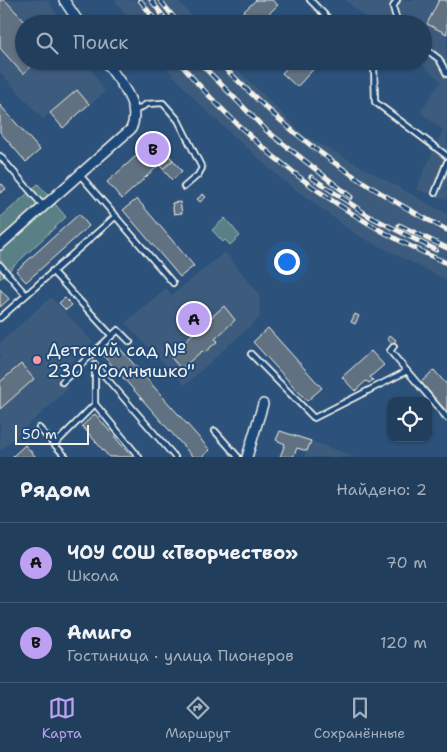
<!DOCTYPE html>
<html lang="ru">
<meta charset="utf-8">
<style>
body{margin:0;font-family:"Shantell Sans",sans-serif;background:#294562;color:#f1f3f6}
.controls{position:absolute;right:15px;bottom:15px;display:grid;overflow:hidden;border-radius:10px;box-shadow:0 1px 4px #0004}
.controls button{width:45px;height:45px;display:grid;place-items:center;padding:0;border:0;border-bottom:1px solid #3e5772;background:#213e5c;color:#f1f3f6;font:25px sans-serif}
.scale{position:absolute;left:15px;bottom:12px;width:74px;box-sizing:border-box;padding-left:5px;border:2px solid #f4f1e8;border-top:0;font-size:14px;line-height:18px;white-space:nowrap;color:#f4f1e8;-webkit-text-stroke:4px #1f4a7a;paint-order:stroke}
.you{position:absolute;left:286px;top:261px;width:18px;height:18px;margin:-12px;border:4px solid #fff;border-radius:50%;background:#1a73e8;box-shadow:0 0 0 8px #1a73e833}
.badge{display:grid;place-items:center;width:32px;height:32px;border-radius:50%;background:#bca0f2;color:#111;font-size:16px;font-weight:700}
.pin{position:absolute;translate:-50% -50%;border:2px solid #fff;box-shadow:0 1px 5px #0006}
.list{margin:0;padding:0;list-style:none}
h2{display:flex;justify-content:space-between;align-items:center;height:65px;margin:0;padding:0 20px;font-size:21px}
h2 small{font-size:16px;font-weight:400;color:#a2aebb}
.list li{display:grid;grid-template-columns:32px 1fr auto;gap:15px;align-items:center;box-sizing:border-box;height:80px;padding:0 20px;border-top:1px solid #3e5772}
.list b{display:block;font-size:19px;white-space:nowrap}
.list p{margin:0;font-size:16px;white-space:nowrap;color:#a2aebb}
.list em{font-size:16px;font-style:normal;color:#a2aebb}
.icon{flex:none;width:28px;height:28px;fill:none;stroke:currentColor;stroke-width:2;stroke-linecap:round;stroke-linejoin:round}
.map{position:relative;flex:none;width:447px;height:457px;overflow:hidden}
.search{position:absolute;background:#213e5c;box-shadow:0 1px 4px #0004;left:15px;right:15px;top:15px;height:55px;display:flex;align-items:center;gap:12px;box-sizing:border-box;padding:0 18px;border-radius:28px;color:#a2aebb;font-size:19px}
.sheet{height:225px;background:#213e5c}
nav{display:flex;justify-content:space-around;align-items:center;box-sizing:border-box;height:70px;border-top:1px solid #3e5772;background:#213e5c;font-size:14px;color:#a2aebb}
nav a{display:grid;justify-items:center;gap:2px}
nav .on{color:#bca0f2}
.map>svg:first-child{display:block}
</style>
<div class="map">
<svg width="447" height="457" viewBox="0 0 447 457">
<rect width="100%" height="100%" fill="#2c527b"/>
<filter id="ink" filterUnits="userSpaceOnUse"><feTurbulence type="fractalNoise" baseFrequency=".02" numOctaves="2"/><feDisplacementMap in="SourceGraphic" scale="10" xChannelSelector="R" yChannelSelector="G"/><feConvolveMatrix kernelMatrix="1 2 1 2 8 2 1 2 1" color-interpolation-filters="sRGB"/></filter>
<g filter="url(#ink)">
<g fill="#3c5b7d">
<path d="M0 0H48L63 24H24V61H86L105 92 63 128 50 113 43 119 0 72Z"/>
<path d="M115 0H178L198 24H132Z"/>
<path d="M345 0H447V200L416 189 443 130 420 112 441 81 418 61H423V24H373Z"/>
<path d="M160 61H229L304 135 447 214V280L357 235 280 178 202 107Z"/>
<path d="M225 252 259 294 260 317 185 385 125 323 166 288 172 295Z"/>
<path d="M51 297 93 342 57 376 68 389 0 451V343Z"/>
<path d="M311 441 355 457H304Z"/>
</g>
<g fill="#598085" stroke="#a6b8b6">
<path d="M38 184 66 217 0 279V218Z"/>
<path d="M225 218 240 236 230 245 225 240 223 242 212 230Z"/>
</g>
<g fill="#607181" stroke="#f4f1e8">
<path d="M0 0H5L27 24H24V61H37L23 74 0 48Z"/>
<path d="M256 0H272L278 5 258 24H251L241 14Z"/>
<path d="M439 0H447V34L427 24Z"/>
<path d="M293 61H315L318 64 297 87 282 73Z"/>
<path d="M77 90 89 104 63 128 50 113Z"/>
<path d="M0 105 40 150 26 162 0 132Z"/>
<path d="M154 140 173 160 163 169 159 165 122 199 107 182Z"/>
<path d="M173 160 182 171 172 180 163 169Z"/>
<path d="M2 184 6 189 0 193V185Z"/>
<path d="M203 194 206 197 200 202 197 199Z"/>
<path d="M137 199 194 266 180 277 123 210Z"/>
<path d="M180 202 182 213 174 214 172 203Z"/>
<path d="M79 214 89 226 26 282 16 271Z"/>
<path d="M0 289 9 299 0 307Z"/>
<path d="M65 298 72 305 66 310 59 303Z"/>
<path d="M224 306 235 320 215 339 218 341 204 353 202 351 181 369 169 355Z"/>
<path d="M355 314 359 316 355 324 351 322Z"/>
<path d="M268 328 322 388 307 401 253 342Z"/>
<path d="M390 335 396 340 393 344 387 339Z"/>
<path d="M115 343 210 450 202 457H193L102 354Z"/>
<path d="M371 351 384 365 370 377 373 380 369 383 366 381 355 391 342 377Z"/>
<path d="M21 364 34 379 0 409V382Z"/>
<path d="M434 370 447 385V412L421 382Z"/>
<path d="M95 414 132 457H109L82 426Z"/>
<path d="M280 431 311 441 307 451 297 448 293 457H280L285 444 276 440Z"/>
<path d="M25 445 36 457H12Z"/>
</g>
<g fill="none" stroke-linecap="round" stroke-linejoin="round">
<g stroke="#f4f1e8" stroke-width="8">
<g id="service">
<path d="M310 0 334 24"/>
<path d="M397 0 393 7 398 24"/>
<path d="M423 47 439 59 447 74"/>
<path d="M370 61 374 65 375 102 447 156"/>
<path d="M135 111 147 104 163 103 178 120 202 168 198 175 184 187"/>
<path d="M0 156 44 207"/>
<path d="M80 175 173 283"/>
<path d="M435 193 447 162"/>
<path d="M0 265 26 295"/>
<path d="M52 271 111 335"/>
<path d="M0 318 116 216"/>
<path d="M394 346 390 351 407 371"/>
<path d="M251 354 314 418 407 371 447 418"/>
<path d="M95 365 175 457"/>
<path d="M62 382 118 330 130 342"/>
<path d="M95 404V365"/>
<path d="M39 428 66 457"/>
<path d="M215 431 238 457"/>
<path d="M55 444 95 404 139 457"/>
</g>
</g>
<g stroke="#f4f1e8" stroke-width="12">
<g id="minor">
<path d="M64 0 80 24"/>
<path d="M0 245 131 129C142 105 119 81 105 61"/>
<path d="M247 457 263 404"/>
</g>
</g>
<use href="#service" stroke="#1f4a7a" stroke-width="4.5"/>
<use href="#minor" stroke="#1f4a7a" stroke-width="9"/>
<g stroke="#f4f1e8" stroke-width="5">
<g id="rail">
<path d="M140 0 158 24"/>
<path d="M151 0 163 16"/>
<path d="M160 0 179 24"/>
<path d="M178 61C251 148 343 219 447 263"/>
<path d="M198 61 267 131 351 197"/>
<path d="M218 61C238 81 258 101 279 119 329 164 387 199 447 230"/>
<path d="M311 177 369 216 436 250"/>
<path d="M399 225 447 248"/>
</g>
</g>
<use href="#rail" stroke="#1f4a7a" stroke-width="3" stroke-dasharray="9" stroke-linecap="butt"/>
</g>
</g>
<circle fill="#ff9aa2" stroke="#1f4a7a" stroke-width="2" cx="37" cy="360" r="5"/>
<g text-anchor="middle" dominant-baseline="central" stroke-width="4" stroke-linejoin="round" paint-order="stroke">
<g font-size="18" fill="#f4f1e8" stroke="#1f4a7a" text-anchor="start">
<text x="47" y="350">Детский сад №<tspan x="47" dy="21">230 "Солнышко"</tspan></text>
</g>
</g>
</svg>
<div class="controls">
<button><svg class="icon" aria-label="locate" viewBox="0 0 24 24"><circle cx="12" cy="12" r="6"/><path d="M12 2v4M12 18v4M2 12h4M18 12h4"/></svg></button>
</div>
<div class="scale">50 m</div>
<div class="you"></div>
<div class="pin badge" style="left:194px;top:319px">A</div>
<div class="pin badge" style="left:153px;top:149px">B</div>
<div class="search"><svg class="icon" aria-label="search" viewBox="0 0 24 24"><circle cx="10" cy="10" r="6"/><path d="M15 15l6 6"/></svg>Поиск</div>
</div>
<section class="sheet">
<h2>Рядом<small>Найдено: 2</small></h2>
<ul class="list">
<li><span class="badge">A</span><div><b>ЧОУ СОШ «Творчество»</b><p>Школа</p></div><em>70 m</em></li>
<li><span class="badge">B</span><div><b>Амиго</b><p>Гостиница · улица Пионеров</p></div><em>120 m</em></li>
</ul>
</section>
<nav>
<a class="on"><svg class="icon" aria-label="map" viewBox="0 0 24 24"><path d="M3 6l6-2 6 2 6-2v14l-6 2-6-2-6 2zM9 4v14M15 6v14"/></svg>Карта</a>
<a><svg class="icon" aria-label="directions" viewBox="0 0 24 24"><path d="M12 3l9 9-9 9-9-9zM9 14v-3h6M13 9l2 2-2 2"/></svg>Маршрут</a>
<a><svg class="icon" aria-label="saved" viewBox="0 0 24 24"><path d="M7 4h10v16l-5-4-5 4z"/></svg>Сохранённые</a>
</nav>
